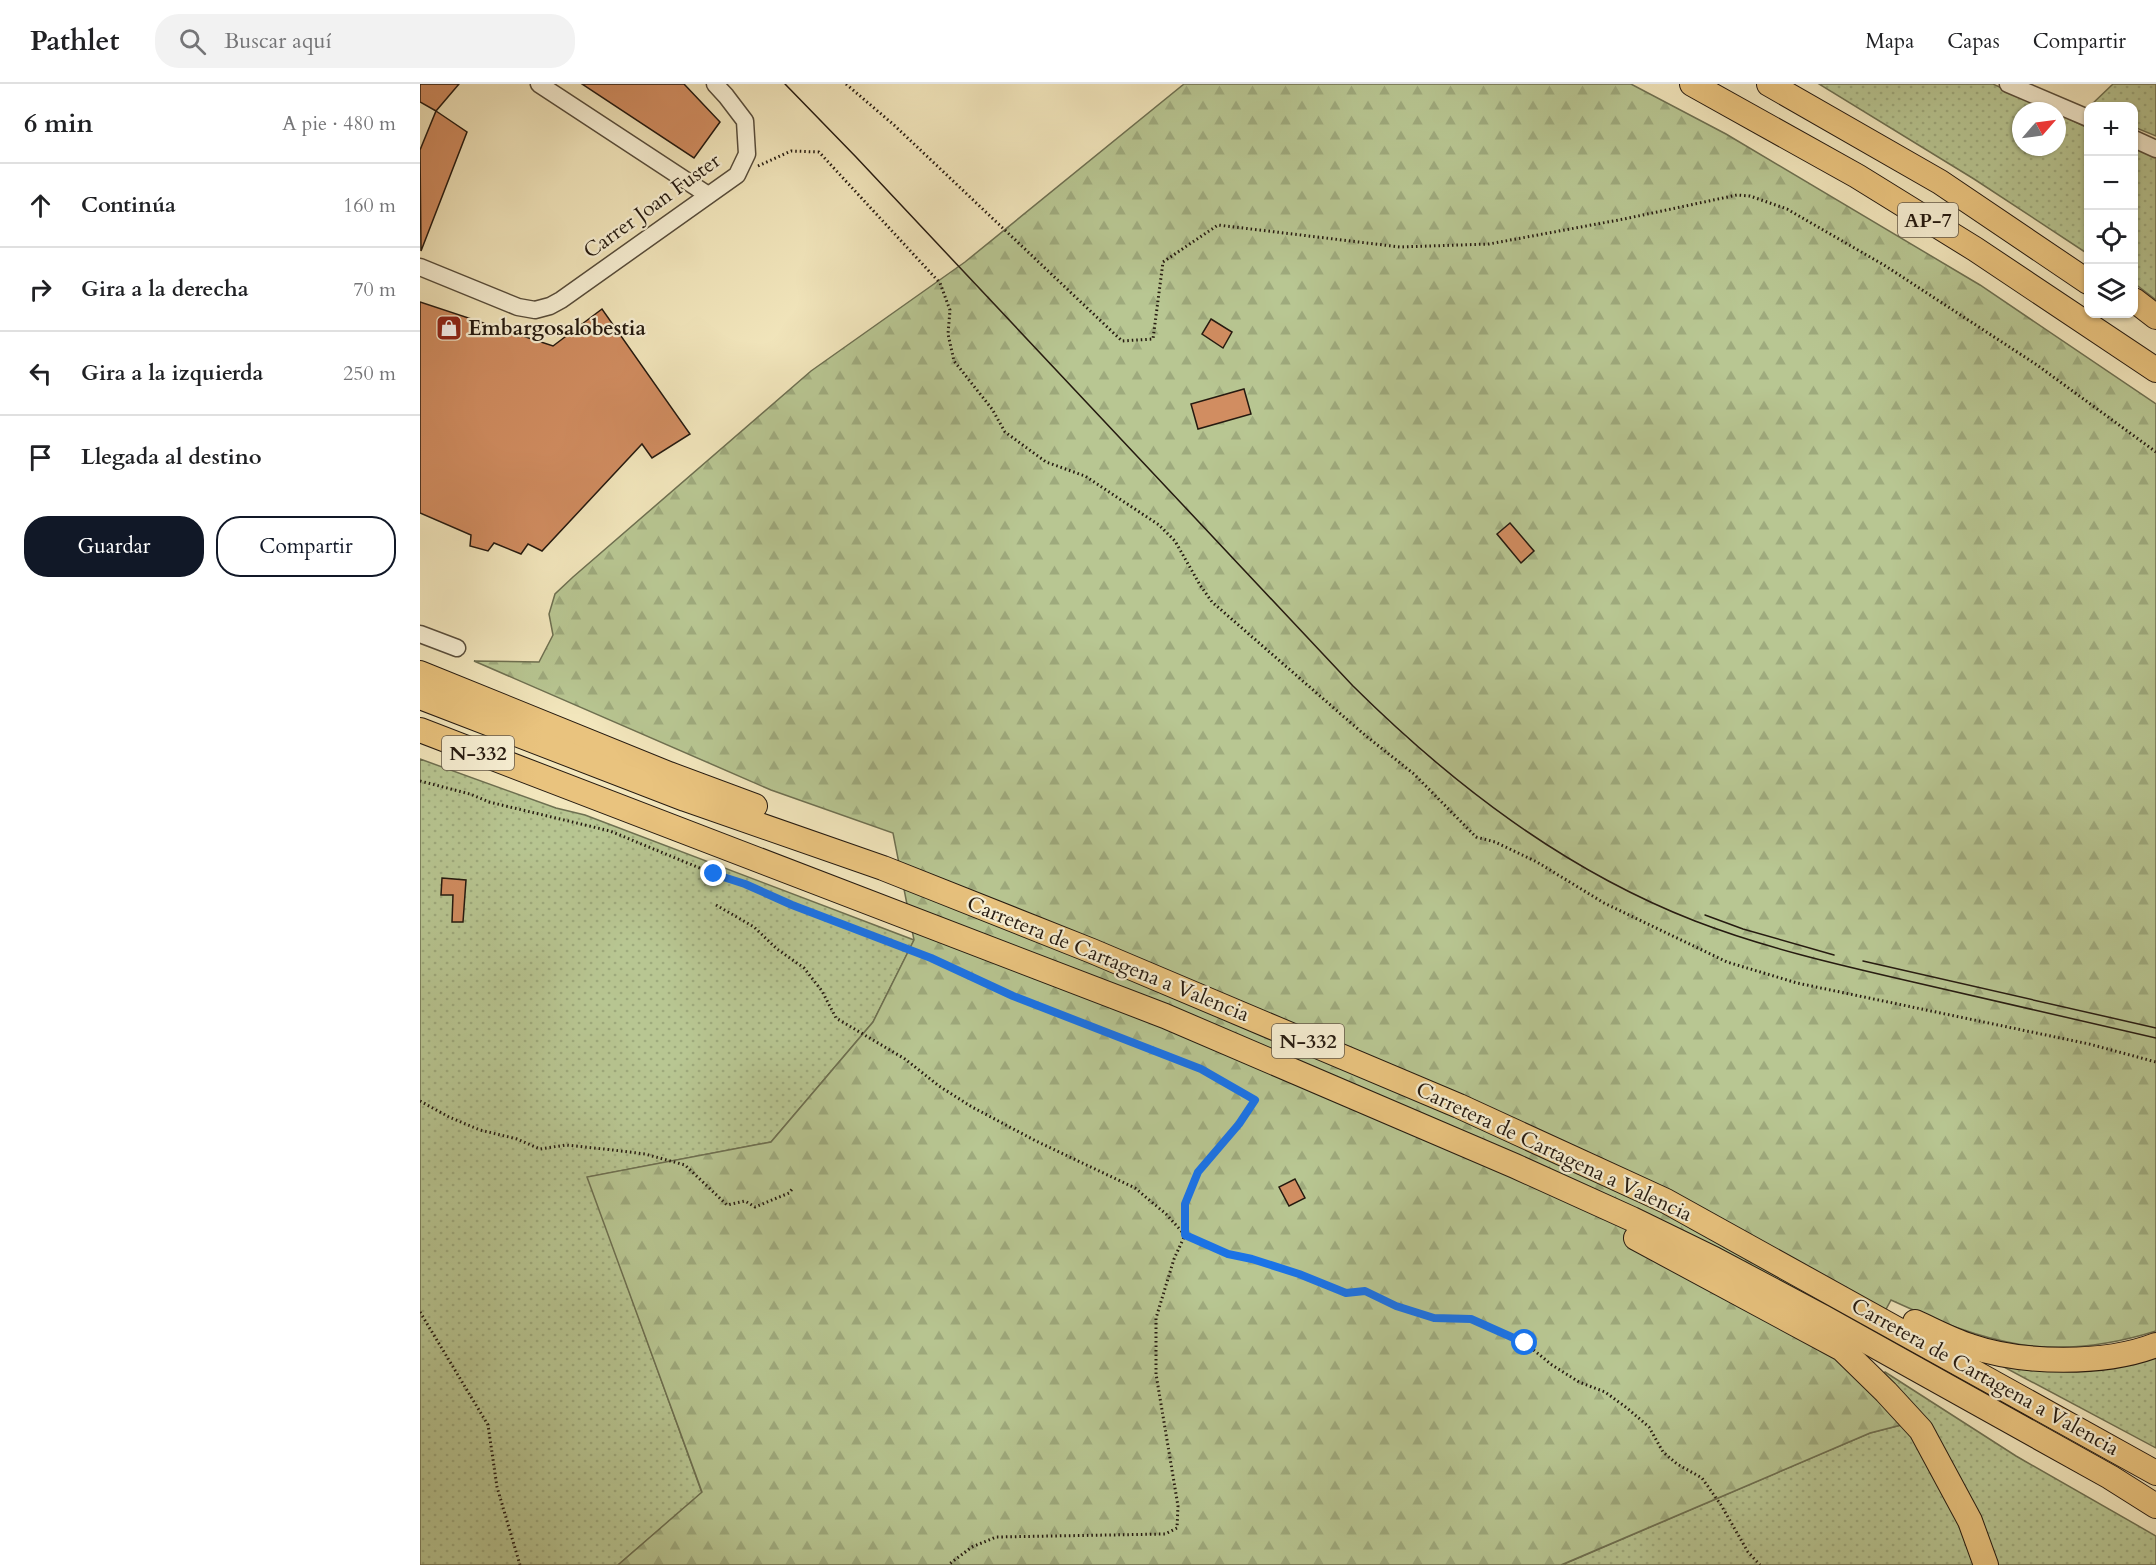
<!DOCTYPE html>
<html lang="es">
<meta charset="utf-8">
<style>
body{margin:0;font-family:Cardo,serif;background:#f2f2f2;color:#202124}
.controls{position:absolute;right:18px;top:18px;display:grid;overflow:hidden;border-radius:12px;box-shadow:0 2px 4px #0004}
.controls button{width:54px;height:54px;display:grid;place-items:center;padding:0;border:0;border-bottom:2px solid #e0e0e0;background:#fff;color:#202124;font:30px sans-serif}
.compass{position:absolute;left:1592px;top:18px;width:54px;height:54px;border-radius:50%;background:#fff;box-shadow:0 2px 4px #0004;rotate:62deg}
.stop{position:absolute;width:18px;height:18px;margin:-14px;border:4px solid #1a73e8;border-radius:50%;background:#fff}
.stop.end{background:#1a73e8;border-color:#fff;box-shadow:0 2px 6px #0008}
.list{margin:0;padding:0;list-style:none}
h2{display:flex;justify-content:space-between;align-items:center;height:78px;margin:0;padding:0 24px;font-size:26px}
h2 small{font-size:20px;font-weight:400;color:#757577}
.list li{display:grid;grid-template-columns:39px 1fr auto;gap:18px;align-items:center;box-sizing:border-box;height:84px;padding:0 24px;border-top:2px solid #e0e0e0}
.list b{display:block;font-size:22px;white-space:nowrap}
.list em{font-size:20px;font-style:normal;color:#757577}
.actions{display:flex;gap:12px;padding:18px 24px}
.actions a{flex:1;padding:14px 0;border:2px solid #111827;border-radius:24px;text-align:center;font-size:21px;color:#111827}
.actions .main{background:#111827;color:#fff}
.icon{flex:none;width:33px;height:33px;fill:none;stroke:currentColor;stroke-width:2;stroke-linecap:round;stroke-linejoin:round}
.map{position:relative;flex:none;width:1736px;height:1481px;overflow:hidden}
header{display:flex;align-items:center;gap:36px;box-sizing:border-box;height:84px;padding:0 30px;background:#fff;border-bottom:2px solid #e0e0e0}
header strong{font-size:28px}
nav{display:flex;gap:33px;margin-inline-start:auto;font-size:21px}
.search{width:420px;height:54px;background:#f2f2f2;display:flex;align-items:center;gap:15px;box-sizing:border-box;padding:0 21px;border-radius:24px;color:#757577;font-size:22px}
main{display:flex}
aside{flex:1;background:#fff}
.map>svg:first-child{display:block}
</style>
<header>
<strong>Pathlet</strong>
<div class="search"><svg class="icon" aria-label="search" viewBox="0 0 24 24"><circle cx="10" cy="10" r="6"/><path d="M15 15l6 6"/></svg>Buscar aquí</div>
<nav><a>Mapa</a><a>Capas</a><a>Compartir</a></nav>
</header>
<main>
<aside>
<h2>6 min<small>A pie · 480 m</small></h2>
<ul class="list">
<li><svg class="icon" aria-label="ahead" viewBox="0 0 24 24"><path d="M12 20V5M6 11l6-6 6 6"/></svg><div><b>Continúa</b></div><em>160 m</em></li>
<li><svg class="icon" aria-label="right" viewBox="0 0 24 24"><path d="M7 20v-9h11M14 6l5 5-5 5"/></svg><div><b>Gira a la derecha</b></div><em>70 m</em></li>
<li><svg class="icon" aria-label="left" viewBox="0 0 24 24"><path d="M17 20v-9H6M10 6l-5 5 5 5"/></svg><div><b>Gira a la izquierda</b></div><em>250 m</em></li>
<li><svg class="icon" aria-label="arrive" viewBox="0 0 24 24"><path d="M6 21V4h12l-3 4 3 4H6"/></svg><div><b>Llegada al destino</b></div></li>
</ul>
<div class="actions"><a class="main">Guardar</a><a>Compartir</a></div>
</aside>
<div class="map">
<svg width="1736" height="1481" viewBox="0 0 1736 1481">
<defs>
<pattern id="grass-dots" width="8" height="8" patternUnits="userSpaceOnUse" patternTransform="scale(1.5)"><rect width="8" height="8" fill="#b8c692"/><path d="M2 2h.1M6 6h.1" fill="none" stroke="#9eaa7d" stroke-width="1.8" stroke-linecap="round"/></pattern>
<pattern id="forest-firs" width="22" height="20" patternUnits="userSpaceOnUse" patternTransform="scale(1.5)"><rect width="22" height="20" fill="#b8c692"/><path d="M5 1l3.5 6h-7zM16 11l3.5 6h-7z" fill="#9eaa7d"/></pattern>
</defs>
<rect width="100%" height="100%" fill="#f2e6bc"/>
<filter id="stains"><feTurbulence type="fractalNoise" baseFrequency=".00333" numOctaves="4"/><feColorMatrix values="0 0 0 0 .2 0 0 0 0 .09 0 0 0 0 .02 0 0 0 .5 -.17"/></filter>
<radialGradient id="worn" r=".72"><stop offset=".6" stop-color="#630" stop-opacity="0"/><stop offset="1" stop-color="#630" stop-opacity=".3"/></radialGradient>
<g fill="url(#grass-dots)" stroke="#6e7051" stroke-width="1.5">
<path d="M1399 0H1573L1632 27H1601V63H1637V29L1668 44V170L1554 95Z"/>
<path d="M1693 0H1736V52L1714 43V22H1670Z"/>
<path d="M1714 63 1736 72V216L1714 199Z"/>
<path d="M0 675 136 724 165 731 494 856 453 938 351 1058 168 1093 282 1409 198 1481H0Z"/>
<path d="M1736 1267V1364L1582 1282 1585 1278Z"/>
<path d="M1465 1288 1596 1372 1736 1452V1481H1575L1461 1292Z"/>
<path d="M1485 1340 1515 1383 1558 1481H1142L1450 1349Z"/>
</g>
<path fill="url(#forest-firs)" stroke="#6e7051" stroke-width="1.5" d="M764 0H1211L1306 50 1560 201 1736 320V1247C1631 1280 1567 1260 1471 1216L1439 1276 1485 1340 1450 1349 1141 1481H198L282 1408 167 1093 351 1058 453 938 494 856 473 749 351 706 54 577 119 578 133 551 129 530 135 510 153 493 391 287 545 178Z"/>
<g fill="#d18d61" stroke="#251a10" stroke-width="1.5">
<path d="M0 0H39L16 27 0 18Z"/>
<path d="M162 0H264L300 38 274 74Z"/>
<path d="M16 27 47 48 1 167 0 66Z"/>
<path d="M0 218 133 262 182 225 270 350 232 374 222 360 122 467 108 460 101 470 74 459 68 467 50 462 51 451 0 429Z"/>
<path d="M791 235 812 248 803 264 782 250Z"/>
<path d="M824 305 831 330 778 345 771 320Z"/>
<path d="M1090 439 1114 467 1101 479 1077 450Z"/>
<path d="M22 794 46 796 43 838H32L33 811H21Z"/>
<path d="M875 1095 885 1114 869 1122 859 1103Z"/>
</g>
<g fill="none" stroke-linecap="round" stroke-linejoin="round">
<g stroke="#584d3b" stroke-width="19">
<g id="minor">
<path d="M119 0 288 111"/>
<path d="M1588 0 1668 34"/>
<path d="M1714 55 1736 65"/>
<path d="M0 183 98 223 115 226 130 222 141 216 317 91 327 70 325 37 306 12 295 0"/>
<path d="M0 550 37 564"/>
</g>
</g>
<g stroke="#251a10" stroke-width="26">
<g id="highway">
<path d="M1272 0 1437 92 1555 165 1736 286"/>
<path d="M1349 0 1520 98 1668 198"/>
<path d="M1714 216 1736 233"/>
<path d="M0 589 249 690 335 722"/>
<path d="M0 613 265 715 463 784 672 867 1039 1022 1246 1117 1736 1389"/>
<path d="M0 646 745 932 1095 1082 1212 1135 1294 1175 1403 1233 1690 1393 1736 1422"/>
<path d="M1216 1154 1422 1265 1466 1308 1501 1346 1550 1437 1566 1481"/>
<path d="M1495 1238C1513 1246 1531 1256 1550 1262 1602 1280 1685 1281 1736 1261"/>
</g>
</g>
<g stroke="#251a10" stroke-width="3" stroke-dasharray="1.5 3" stroke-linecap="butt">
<path d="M426 0 474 41 702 257 733 255 743 178 798 141 980 163 1069 160 1204 135 1317 111 1330 112 1367 125 1464 181 1617 281 1736 368"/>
<path d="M338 82 371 67 399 68 520 199 530 226 528 250 534 277 572 325 585 348 626 378 665 392 739 441 755 457 780 501 792 518 946 652 994 690 1056 753 1075 758 1117 778 1184 819 1307 878 1377 899 1669 960 1736 978"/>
<path d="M0 697 50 710 69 718 190 747 294 790 325 800 372 821 511 874 593 912 781 985 835 1016 819 1040 778 1088 765 1120V1151L808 1170 832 1175 879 1190 926 1210 945 1207 976 1222 1014 1234 1051 1235 1105 1259 1132 1281 1159 1298 1185 1308 1207 1324 1229 1343 1243 1368 1257 1380 1282 1394 1301 1421 1328 1468 1340 1481"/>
<path d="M296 821 334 843 357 865 384 884 402 907 416 934 485 975 519 1002 552 1023 616 1057 715 1104 746 1130 765 1151 754 1175 736 1234V1290L758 1422 757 1444 745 1450 576 1453 552 1463 528 1481"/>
<path d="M0 1017 29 1033 60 1046 97 1055 120 1065 146 1061 193 1066 225 1070 265 1081 307 1121 325 1117 335 1123 369 1109 373 1104"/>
<path d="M0 1228 68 1341 77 1403 100 1481"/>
</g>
<use href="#minor" stroke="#f7efd3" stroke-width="16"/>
<use href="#highway" stroke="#e9c37e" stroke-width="24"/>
<g stroke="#251a10" stroke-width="1.5">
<path d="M365 0 436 73 933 602C1032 700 1144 786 1275 837 1345 864 1419 881 1493 898 1574 917 1655 935 1736 954"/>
<path d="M1285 831 1323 845 1414 871"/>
<path d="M1443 877 1736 944"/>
</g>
</g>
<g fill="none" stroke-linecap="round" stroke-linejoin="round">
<path stroke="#1a73e8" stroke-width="8" d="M294 790 325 800 372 821 511 874 593 912 781 985 835 1016 819 1040 778 1088 765 1120V1151L808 1170 832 1175 879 1190 926 1209 945 1207 976 1222 1014 1234 1051 1235 1105 1259"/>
</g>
<defs>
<g id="shop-square" transform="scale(1.35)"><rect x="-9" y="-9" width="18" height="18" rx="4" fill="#8f2418" stroke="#f7efd3"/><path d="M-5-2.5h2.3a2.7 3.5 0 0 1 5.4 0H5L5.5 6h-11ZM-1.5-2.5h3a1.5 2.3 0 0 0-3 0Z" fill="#fff"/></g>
</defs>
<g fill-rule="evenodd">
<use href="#shop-square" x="29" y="244"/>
</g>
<g text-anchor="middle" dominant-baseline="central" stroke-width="4.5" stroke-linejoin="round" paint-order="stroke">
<g fill="#f7efd3" stroke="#645a4a" stroke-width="1.5">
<rect x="1478" y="119" width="60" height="34" rx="4.5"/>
<rect x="22" y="652" width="72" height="34" rx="4.5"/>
<rect x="852" y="940" width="72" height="34" rx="4.5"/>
</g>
<g font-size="20" font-weight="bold" fill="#251a10">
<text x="1508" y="136">AP-7</text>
<text x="58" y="669">N-332</text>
<text x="888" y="957">N-332</text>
</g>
<g font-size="21" fill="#251a10" stroke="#f7efd3">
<text transform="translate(232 122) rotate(-36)">Carrer Joan Fuster</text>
<text transform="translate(688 875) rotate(22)">Carretera de Cartagena a Valencia</text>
<text transform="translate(1134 1068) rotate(25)">Carretera de Cartagena a Valencia</text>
<text transform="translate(1565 1293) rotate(29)">Carretera de Cartagena a Valencia</text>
</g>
<g font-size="21" font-weight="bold" fill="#251a10" stroke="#f7efd3" text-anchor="start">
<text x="48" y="244">Embargosalobestia</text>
</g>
</g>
<rect width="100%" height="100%" filter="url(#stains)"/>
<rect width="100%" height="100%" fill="url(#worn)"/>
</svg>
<div class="controls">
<button>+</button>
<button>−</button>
<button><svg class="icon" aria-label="locate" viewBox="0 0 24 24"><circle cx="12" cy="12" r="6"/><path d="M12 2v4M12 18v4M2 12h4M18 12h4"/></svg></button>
<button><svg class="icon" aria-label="layers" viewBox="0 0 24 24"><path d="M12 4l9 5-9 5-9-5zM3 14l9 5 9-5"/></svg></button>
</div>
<svg class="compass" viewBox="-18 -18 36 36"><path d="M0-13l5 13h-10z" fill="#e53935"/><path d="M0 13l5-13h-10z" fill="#757577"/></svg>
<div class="stop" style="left:1105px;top:1259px"></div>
<div class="stop end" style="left:294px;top:790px"></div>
</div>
</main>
